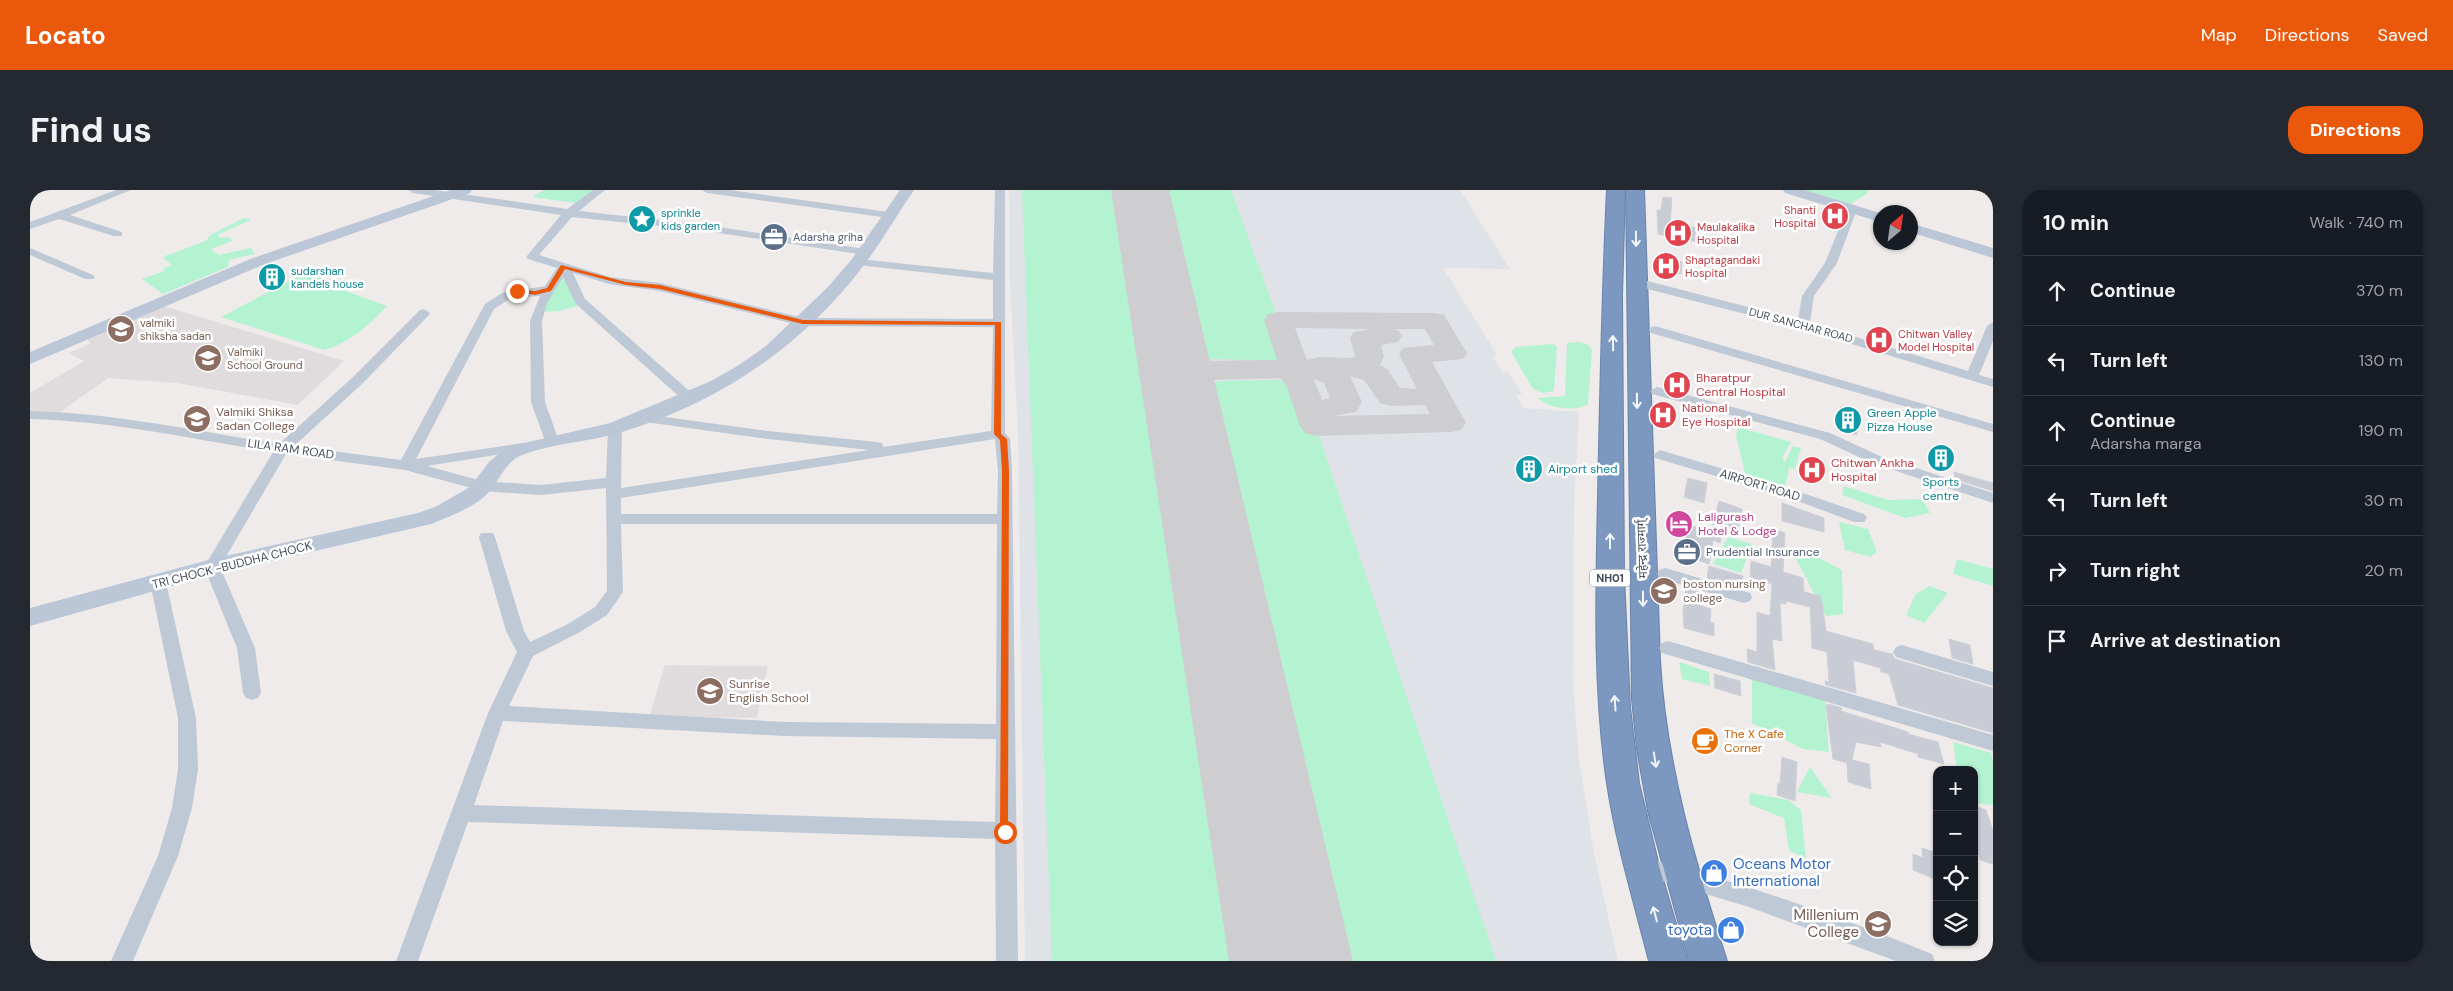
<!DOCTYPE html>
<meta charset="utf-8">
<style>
body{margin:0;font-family:"DM Sans","Noto Sans Devanagari",sans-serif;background:#242831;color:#f1f3f6}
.controls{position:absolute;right:15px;bottom:15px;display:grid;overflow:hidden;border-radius:10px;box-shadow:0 1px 4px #0004}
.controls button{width:45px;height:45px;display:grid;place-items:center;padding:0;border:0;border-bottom:1px solid #363941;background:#171b24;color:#f1f3f6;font:25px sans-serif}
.compass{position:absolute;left:1843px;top:15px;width:45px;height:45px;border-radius:50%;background:#171b24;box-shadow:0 1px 4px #0004;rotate:29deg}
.stop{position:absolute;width:15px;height:15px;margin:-11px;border:4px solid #ea580c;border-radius:50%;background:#fff}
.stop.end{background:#ea580c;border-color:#fff;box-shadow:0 1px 5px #0008}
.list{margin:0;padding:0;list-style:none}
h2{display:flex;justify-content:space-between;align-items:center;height:65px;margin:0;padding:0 20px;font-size:21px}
h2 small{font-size:16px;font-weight:400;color:#9ea1a6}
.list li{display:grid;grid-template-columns:32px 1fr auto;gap:15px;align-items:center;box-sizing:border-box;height:70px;padding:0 20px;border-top:1px solid #363941}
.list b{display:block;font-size:19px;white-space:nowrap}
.list p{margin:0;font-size:16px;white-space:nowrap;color:#9ea1a6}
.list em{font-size:16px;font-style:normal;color:#9ea1a6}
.icon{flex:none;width:28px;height:28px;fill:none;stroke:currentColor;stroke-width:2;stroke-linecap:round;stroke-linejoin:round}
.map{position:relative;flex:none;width:1963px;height:771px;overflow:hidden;border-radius:20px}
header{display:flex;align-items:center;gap:30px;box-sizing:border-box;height:70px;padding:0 25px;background:#ea580c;color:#fff}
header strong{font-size:24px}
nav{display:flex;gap:28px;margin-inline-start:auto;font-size:18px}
.intro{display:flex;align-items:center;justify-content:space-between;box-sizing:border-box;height:120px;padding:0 30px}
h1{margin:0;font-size:35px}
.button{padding:12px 22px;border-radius:20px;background:#ea580c;color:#fff;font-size:18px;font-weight:700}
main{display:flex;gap:30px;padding:0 30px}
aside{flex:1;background:#171b24;border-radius:20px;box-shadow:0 1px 4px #0004}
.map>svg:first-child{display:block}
</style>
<header>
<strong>Locato</strong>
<nav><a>Map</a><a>Directions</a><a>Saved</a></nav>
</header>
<div class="intro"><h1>Find us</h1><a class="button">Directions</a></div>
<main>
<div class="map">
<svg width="1963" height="771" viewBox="0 0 1963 771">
<rect width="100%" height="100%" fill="#efebeb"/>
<g fill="#e0dcdd">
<path d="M134 116 314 171 268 215 147 193 78 188 29 223 0 222V203L54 171 39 163 61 153 56 149Z"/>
<path d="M635 475 738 476 727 528 619 527Z"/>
</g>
<path fill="#dfe2e7" d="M979 0H1430L1480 79 1413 78 1467 165 1463 166 1472 182H1478L1492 204 1486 205 1494 218 1549 222 1544 317 1543 493 1549 570 1564 663 1588 771H995L988 242 980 94Z"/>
<g fill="#b3f3d1">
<path d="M514 0H566L546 13 502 7Z"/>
<path d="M992 0H1085L1212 771H1022Z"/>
<path d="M1125 0H1201L1263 171 1181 169 1171 165 1159 154Z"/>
<path d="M1775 0H1839C1836 7 1827 8 1821 14Z"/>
<path d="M214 28 221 30 187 45 191 48 199 47 202 51 181 59 189 65 221 58 225 64 199 70 198 77 133 104 112 89 134 81V78L142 75 133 68 135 66 176 51 180 45Z"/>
<path d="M278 81 296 88 291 92 357 116C338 136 321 152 294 160L191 127Z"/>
<path d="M531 83 551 115 529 121 510 122Z"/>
<path d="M1548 152 1557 154 1562 159 1558 214C1546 222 1518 219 1508 208L1535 206 1537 153Z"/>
<path d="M1523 154 1527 157 1524 201 1512 203 1503 199 1481 161 1486 157Z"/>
<path d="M1270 190 1441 697 1466 771H1294L1170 204 1178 196 1190 191Z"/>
<path d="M1708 237 1761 252 1752 268 1755 272 1763 256 1771 258 1765 279 1759 278 1755 297 1716 287 1706 245Z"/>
<path d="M1814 296 1858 310 1892 309 1900 323 1875 328 1812 305Z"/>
<path d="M1809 332 1838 339 1847 362 1840 367 1815 360Z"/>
<path d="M1698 347 1722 354 1711 383 1683 374Z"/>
<path d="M1761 359 1780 363 1812 380 1813 424 1796 426Z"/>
<path d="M1927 369 1963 379V396L1923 384Z"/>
<path d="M1900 396 1918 403 1894 433 1876 425 1886 404Z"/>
<path d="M1649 472 1679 482 1680 496 1652 489Z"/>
<path d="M1722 489 1795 508 1799 562 1773 559 1722 533Z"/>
<path d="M1923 552 1961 563 1963 573V615L1944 613V580H1927Z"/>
<path d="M1780 577 1802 608 1767 602Z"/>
<path d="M1720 603 1758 610 1771 620 1776 669 1759 660 1754 628 1719 614Z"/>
</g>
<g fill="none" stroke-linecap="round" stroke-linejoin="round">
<path fill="#ceced1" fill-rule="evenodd" d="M1248 122 1404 123 1414 125 1437 163 1433 169 1402 172 1436 233 1431 240 1420 242 1286 246 1275 243 1270 236 1257 197 1251 188 1180 190 1167 194 1160 206 1149 209 1138 206 1134 200 1145 182C1136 176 1131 168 1127 159L1131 153 1141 150 1151 153 1157 163 1171 171 1247 170 1234 130 1238 124ZM1265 138 1341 139 1324 142 1320 148 1325 166 1322 168 1289 167 1277 170ZM1364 139H1395L1404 155 1373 158 1369 164 1387 199 1370 198 1358 180 1350 175 1354 166 1351 155 1368 152 1372 146 1368 140ZM1320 186 1334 190 1350 213 1361 216 1395 215 1400 224 1303 226 1326 222 1332 212ZM1284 189 1294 193 1300 208 1292 210Z"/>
<path fill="#ceced1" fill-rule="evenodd" d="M1081 0H1139L1323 771H1199Z"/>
</g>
<g fill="#c9ccd4" stroke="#ced0d8">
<path d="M1633 7 1642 8 1640 33 1671 39 1668 52 1628 44 1627 20H1631Z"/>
<path d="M1628 68 1652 72 1651 84 1627 79Z"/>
<path d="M1810 217 1827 221V245L1810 240Z"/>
<path d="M1902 258 1921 265V277L1901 272Z"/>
<path d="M1924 282 1963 293V301L1925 289Z"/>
<path d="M1658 288 1677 293 1674 313 1654 307Z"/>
<path d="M1689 311 1712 319 1707 343 1693 338 1690 353 1683 350 1679 374 1652 365 1657 334 1681 342Z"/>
<path d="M1752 313 1794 328V342L1752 331Z"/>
<path d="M1743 339 1755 343 1753 382 1773 388 1774 402 1791 406 1796 441 1843 454 1844 460 1862 464 1865 469 1963 498V543L1868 515 1859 484 1851 482 1850 478 1823 470 1826 503 1796 495 1795 491 1799 492 1797 462 1782 458 1780 417 1756 411V414L1750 413 1752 451 1742 449 1745 480 1718 472 1717 459 1727 462V422L1740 426 1742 394 1720 387 1721 371 1741 377Z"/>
<path d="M1679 376 1713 386 1712 399 1677 388Z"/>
<path d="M1656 398 1669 402V415L1681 419 1680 432 1684 433V446L1654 438 1653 422Z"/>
<path d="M1919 449 1940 455 1943 474 1922 468Z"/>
<path d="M1684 484 1710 491 1711 506 1685 498Z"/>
<path d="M1798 514 1812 518 1811 521 1878 542V544L1908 552 1914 574 1888 567V564L1850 552 1851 557 1826 552 1822 570 1839 574 1841 599 1818 592 1817 573 1803 569 1796 515Z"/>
<path d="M1752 567 1767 572 1765 611 1747 605 1748 593 1750 594Z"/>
<path d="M1944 616 1956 620 1963 641V674L1950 670 1944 640Z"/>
<path d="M1892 658 1907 663V690L1883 680V664L1893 668Z"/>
</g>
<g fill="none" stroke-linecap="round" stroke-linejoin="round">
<g stroke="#6883ac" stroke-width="2">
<g id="highway">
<path d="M1577 0H1595L1592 106 1594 386 1600 517 1609 593 1629 676 1657 771H1619C1604 712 1586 653 1577 593 1563 499 1566 402 1568 308 1570 205 1572 103 1577 0Z"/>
<path d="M1596 0H1614L1630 471C1636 575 1665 672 1697 771H1659L1618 621 1607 559 1602 509Z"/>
</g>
</g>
<g fill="#bfc9d5" fill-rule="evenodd">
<path d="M86 0H101L40 25 92 42V46H84L29 29 0 39V32Z"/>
<path d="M378 0H404L537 19 563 0H575L549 21 675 35 835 59 841 62 835 65 675 41 542 27 509 65 580 87 630 93 773 128 963 129V90L828 75 822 72 828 69 963 83 965 0H975V243L980 249 982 281 988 771H966L965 649 438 632 388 771H366L458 523 487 462 476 441 449 347 451 343H463L465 347 494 441 500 452 538 434 565 417 577 401 576 298 511 305 452 301 375 280 256 264 190 377 225 458 231 503 228 508 222 510 216 508 213 503 207 458 174 377 243 262C162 249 82 231 0 229V221C84 223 166 241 249 254L322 188 390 120 394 119 400 123 398 126 332 194 264 256 371 270 455 114 472 103 515 96 527 78 498 69 496 67 531 25 383 3ZM543 83 579 94 630 101 773 136 963 137 961 241 853 257 852 253 847 252 738 241 613 224 608 225 606 228 608 231 738 249 839 260 591 298 592 238 585 234 578 238 576 288 511 295 452 291 397 276 498 260 500 257 498 254 493 253 386 269 464 119 481 108 510 106 500 131 501 212 515 251 517 254H527L529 251 515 212 512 131 517 113 533 87 546 114 654 211H664L666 208 664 205 555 109ZM965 249 968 281 967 324H591V308ZM591 334H967L966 534 755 532 479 516 503 466 550 442 577 425 593 402ZM473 531 755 546 966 549 965 632 444 615Z"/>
<path d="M672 0H700L859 22 864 25 859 28 677 3Z"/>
<path d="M1822 16 1827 19 1807 73 1784 106 1780 133 1938 181 1957 136 1963 132V151L1949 185 1963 189V197L1769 138 1602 95 1600 92 1606 88 1768 130 1772 106 1795 73 1817 19Z"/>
<path d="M0 58 63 85 65 87 63 89H55L0 65Z"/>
<path d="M1625 136 1963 234V242L1621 143 1619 140 1621 137Z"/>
<path d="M1627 197 1800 243 1852 267 1963 303V313L1842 273 1790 249 1622 204 1620 201Z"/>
<path d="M1630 260 1767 301 1834 324 1837 328 1834 332H1824L1757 307 1625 268 1623 265Z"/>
<path d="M1635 378 1720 403 1722 407 1720 411 1714 413 1629 388 1627 384 1629 380Z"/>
<path d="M128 386 134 388 136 392 166 528 168 579 162 618 148 666 103 771H81L128 666 142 618 148 579V528L120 392 122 388Z"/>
<path d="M1638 451 1963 545V561L1632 463 1629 458 1632 453Z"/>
<path d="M1872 455 1963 482V496L1866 467 1863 462 1866 457Z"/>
<path d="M1612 667C1711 692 1807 726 1902 764L1905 771H1866L1719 717 1612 685 1605 683 1602 676 1605 669Z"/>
</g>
<g fill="#bbc6d7" fill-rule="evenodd">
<path d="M421 0H442L440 3 235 74 0 174V162L223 68Z"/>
<path d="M870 0H884C867 25 852 51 834 75 773 156 688 213 592 242 560 252 523 253 492 265 474 272 468 295 454 307 440 319 418 327 401 334L182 385 0 436V418L182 369 388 323 407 316 440 297 459 272 477 257 580 233 681 191 709 175 736 156 798 97 822 69Z"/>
<path d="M1753 0H1775L1850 23V32L1755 3Z"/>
<path d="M1880 33 1963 58V68L1880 42Z"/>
</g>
<use href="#highway" fill="#7d98c0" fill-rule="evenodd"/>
</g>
<defs><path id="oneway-shaft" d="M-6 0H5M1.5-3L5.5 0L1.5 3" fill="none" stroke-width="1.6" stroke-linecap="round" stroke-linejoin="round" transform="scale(1.25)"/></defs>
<g stroke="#f2f5f9">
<use href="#oneway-shaft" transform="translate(1606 49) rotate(89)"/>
<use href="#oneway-shaft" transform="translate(1583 153) rotate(-91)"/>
<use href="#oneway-shaft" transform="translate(1607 211) rotate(89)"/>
<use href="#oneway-shaft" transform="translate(1580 351) rotate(-90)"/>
<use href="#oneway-shaft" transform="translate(1613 409) rotate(90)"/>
<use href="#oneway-shaft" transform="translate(1585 513) rotate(-94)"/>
<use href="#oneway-shaft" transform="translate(1625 570) rotate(81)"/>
<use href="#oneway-shaft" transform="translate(1625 724) rotate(-105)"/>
</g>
<path fill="#ea580c" d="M531 75 596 92 630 95 773 130 971 132V244L977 249 979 281 978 645 975 646 970 642 972 281 970 250 964 244 965 135 773 134 630 99 596 95 535 79 521 101 505 105 484 101 487 100 505 101 517 98Z"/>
<defs>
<g id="hospital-disc" transform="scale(1.4375)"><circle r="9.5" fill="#e0444e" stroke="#fff"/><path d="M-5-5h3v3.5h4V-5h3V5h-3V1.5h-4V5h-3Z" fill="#fff"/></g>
<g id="sight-disc" transform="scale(1.4375)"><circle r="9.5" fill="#0f9aa8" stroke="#fff"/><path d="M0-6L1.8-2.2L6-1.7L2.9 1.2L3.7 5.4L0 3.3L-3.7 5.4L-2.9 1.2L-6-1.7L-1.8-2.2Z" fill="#fff"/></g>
<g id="office-disc" transform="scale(1.4375)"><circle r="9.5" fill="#5c6f8a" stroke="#fff"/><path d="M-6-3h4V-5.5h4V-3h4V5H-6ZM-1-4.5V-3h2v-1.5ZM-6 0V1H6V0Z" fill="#fff"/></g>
<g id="building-disc" transform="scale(1.4375)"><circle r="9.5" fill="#0f9aa8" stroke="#fff"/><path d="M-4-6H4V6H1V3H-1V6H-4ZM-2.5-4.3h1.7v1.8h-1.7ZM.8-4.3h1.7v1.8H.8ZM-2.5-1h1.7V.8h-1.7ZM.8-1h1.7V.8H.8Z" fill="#fff"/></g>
<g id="school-disc" transform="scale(1.4375)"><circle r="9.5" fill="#8d6e63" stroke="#fff"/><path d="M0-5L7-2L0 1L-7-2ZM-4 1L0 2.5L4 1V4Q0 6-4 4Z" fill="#fff"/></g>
<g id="university-disc" transform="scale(1.4375)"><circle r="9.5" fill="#8d6e63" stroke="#fff"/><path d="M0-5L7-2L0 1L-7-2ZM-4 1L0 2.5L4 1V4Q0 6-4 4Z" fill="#fff"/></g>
<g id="hotel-disc" transform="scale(1.4375)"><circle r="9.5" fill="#d1479c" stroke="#fff"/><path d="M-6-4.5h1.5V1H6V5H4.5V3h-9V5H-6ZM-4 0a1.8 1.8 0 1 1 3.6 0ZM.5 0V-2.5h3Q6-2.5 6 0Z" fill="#fff"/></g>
<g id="cafe-disc" transform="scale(1.4375)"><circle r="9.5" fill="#e8710a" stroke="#fff"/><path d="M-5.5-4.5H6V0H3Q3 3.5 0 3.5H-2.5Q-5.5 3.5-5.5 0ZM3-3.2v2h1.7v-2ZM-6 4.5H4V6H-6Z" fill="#fff"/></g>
<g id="shop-disc" transform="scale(1.4375)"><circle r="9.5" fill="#3f7fe0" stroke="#fff"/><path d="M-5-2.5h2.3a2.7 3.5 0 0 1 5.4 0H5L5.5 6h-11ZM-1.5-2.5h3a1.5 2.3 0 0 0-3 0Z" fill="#fff"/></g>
</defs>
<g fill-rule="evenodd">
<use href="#hospital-disc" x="1805" y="26"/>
<use href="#sight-disc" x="612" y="29"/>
<use href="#hospital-disc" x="1648" y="43"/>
<use href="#office-disc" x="744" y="47"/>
<use href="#hospital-disc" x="1636" y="76"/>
<use href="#building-disc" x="242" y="87"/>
<use href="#school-disc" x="91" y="139"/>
<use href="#hospital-disc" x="1849" y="150"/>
<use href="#school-disc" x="178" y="168"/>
<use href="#hospital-disc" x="1647" y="195"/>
<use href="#hospital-disc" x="1633" y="225"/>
<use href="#university-disc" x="167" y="229"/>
<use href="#building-disc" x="1818" y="230"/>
<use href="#building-disc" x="1911" y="268"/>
<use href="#building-disc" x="1499" y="279"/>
<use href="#hospital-disc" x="1782" y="280"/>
<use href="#hotel-disc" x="1649" y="334"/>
<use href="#office-disc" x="1657" y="362"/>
<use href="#university-disc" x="1634" y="401"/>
<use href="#school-disc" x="680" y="501"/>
<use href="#cafe-disc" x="1675" y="551"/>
<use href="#shop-disc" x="1684" y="683"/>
<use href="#university-disc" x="1848" y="734"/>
<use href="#shop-disc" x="1701" y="740"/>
</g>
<g text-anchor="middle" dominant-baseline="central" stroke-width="5" stroke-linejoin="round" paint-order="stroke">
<g font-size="11" fill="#be3a42" stroke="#fff" text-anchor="start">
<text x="1786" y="20" text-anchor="end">Shanti<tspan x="1786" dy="13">Hospital</tspan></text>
<text x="1667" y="37">Maulakalika<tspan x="1667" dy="13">Hospital</tspan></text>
<text x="1655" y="70">Shaptagandaki<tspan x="1655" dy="13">Hospital</tspan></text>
<text x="1868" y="144">Chitwan Valley<tspan x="1868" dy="13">Model Hospital</tspan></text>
</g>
<g font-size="11" fill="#0d838f" stroke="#fff" text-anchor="start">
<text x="631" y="23">sprinkle<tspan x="631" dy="13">kids garden</tspan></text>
<text x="261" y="81">sudarshan<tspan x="261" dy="13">kandels house</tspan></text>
</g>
<g font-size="11" fill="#4e5e75" stroke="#fff" text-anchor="start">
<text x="763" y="47">Adarsha griha</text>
</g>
<g font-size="11" fill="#785e54" stroke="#fff" text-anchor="start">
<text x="110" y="133">valmiki<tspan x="110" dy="13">shiksha sadan</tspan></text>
<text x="197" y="162">Valmiki<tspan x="197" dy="13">School Ground</tspan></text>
</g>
<g font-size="11" fill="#424d5a" stroke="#fff">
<text transform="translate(1771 135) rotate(15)">DUR SANCHAR ROAD</text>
</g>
<rect fill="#fff" stroke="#7b828c" stroke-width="1" x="1560" y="379.5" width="40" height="17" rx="4"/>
<g font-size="11" font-weight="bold" fill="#424d5a">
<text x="1580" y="388">NH01</text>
</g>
<g font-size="12" fill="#be3a42" stroke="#fff" text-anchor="start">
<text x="1666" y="188">Bharatpur<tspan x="1666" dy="14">Central Hospital</tspan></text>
<text x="1652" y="218">National<tspan x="1652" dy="14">Eye Hospital</tspan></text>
<text x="1801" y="273">Chitwan Ankha<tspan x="1801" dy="14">Hospital</tspan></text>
</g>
<g font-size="12" fill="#785e54" stroke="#fff" text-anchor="start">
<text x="186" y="222">Valmiki Shiksa<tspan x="186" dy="14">Sadan College</tspan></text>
<text x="1653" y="394">boston nursing<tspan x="1653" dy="14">college</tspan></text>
<text x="699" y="494">Sunrise<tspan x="699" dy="14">English School</tspan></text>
</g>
<g font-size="12" fill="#0d838f" stroke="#fff" text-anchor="start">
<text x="1837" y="223">Green Apple<tspan x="1837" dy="14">Pizza House</tspan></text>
<text x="1518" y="279">Airport shed</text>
<text x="1911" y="292" text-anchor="middle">Sports<tspan x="1911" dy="14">centre</tspan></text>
</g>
<g font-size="12" fill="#424d5a" stroke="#fff">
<text transform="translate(261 259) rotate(8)">LILA RAM ROAD</text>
<text transform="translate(1730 295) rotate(17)">AIRPORT ROAD</text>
<text transform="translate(1612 359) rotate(-92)">महेन्द्र राज्मार्ग्</text>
<text transform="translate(202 375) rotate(-14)">TRI CHOCK -BUDDHA CHOCK</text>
</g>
<g font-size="12" fill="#b23c85" stroke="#fff" text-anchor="start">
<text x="1668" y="327">Laligurash<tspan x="1668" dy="14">Hotel &amp; Lodge</tspan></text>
</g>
<g font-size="12" fill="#4e5e75" stroke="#fff" text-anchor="start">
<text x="1676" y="362">Prudential Insurance</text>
</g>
<g font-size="12" fill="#c56008" stroke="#fff" text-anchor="start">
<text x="1694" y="544">The X Cafe<tspan x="1694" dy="14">Corner</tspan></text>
</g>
<g font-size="15" fill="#366cbe" stroke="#fff" text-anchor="start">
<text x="1703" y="674">Oceans Motor<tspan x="1703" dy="17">International</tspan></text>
<text x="1682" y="740" text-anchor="end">toyota</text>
</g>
<g font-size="15" fill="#785e54" stroke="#fff" text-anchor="end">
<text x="1829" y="725">Millenium<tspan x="1829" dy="17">College</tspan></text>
</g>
</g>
</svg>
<div class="controls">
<button>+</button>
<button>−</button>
<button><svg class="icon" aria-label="locate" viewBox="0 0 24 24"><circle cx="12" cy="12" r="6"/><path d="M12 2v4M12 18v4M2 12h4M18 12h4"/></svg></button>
<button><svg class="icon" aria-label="layers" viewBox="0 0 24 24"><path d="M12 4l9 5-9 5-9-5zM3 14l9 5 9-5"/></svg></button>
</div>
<svg class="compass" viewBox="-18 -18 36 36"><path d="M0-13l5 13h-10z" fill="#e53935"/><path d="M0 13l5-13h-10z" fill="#9ea1a6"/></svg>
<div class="stop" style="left:975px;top:642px"></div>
<div class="stop end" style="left:487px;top:101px"></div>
</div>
<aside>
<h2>10 min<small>Walk · 740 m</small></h2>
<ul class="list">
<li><svg class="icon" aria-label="ahead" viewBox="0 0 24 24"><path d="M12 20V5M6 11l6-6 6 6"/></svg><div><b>Continue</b></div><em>370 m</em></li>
<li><svg class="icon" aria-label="left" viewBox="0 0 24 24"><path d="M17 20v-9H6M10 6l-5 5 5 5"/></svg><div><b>Turn left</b></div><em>130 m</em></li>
<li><svg class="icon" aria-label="ahead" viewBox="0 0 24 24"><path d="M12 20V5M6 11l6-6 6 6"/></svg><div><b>Continue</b><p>Adarsha marga</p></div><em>190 m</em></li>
<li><svg class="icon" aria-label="left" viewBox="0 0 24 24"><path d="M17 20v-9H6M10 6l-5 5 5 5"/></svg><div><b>Turn left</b></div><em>30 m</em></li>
<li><svg class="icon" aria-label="right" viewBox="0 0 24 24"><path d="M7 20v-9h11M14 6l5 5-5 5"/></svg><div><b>Turn right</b></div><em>20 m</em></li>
<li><svg class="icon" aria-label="arrive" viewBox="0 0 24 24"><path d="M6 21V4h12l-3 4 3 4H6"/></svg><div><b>Arrive at destination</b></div></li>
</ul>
</aside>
</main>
